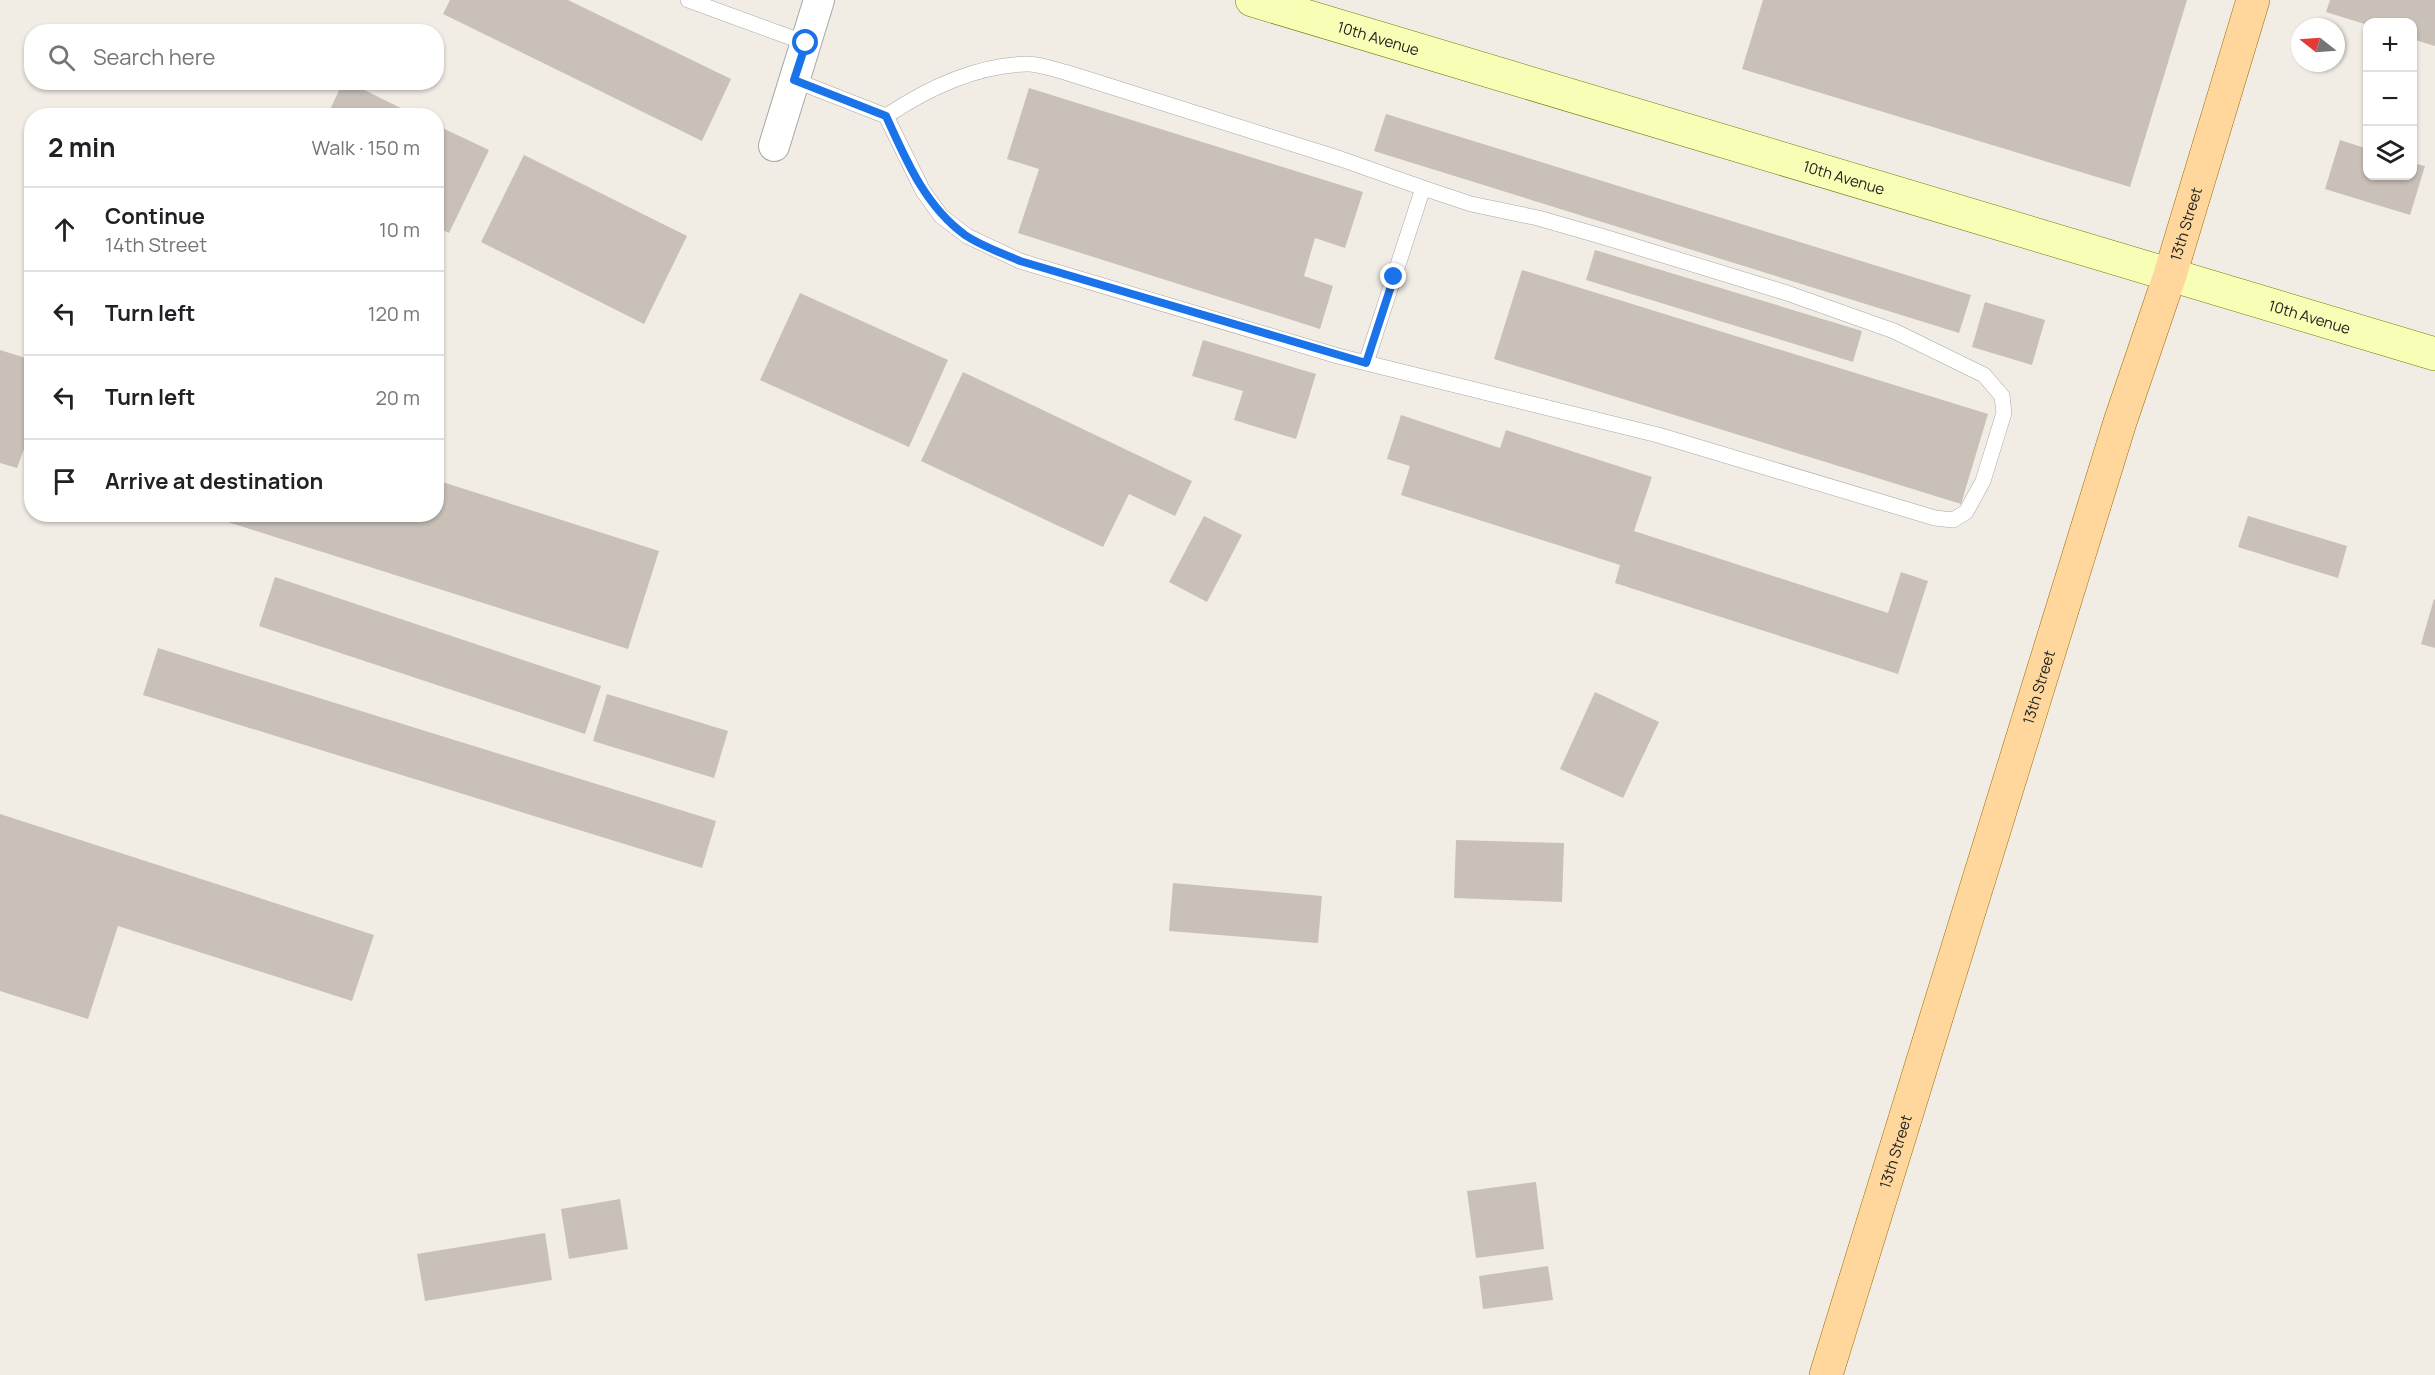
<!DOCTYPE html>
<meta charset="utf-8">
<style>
body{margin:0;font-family:Manrope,sans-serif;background:#f2f2f2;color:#202124}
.controls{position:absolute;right:18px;top:18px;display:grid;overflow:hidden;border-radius:12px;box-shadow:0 2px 4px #0004}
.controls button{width:54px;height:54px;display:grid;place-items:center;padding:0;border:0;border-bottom:2px solid #e0e0e0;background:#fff;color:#202124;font:30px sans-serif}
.compass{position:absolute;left:2291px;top:18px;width:54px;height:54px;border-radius:50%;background:#fff;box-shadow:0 2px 4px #0004;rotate:287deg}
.stop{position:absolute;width:18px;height:18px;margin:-14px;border:4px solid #1a73e8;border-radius:50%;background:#fff}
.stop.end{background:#1a73e8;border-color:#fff;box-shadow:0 2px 6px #0008}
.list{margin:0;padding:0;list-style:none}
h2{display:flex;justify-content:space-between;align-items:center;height:78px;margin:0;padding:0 24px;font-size:26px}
h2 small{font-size:20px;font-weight:400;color:#757577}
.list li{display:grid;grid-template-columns:39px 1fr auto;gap:18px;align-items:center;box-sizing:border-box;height:84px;padding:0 24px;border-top:2px solid #e0e0e0}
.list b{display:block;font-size:22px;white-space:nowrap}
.list p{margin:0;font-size:20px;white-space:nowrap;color:#757577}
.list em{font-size:20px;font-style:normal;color:#757577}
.icon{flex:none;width:33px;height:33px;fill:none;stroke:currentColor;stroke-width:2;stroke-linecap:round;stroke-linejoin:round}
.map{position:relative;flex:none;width:2435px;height:1375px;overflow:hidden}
.search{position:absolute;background:#fff;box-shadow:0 2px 4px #0004;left:24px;top:24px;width:420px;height:66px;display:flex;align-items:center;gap:15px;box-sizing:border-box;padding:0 21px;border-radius:24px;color:#757577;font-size:22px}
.panel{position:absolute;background:#fff;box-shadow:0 2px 4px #0004;left:24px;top:108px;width:420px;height:414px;border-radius:24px}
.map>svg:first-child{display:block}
</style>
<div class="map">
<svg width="2435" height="1375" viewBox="0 0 2435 1375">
<rect width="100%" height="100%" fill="#f1ede5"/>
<g fill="#c9c0b8">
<path d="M450 0H568L731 79 702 141 443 14Z"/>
<path d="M1763 0H2187L2130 187 1742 69Z"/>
<path d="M2330 0H2435V46L2412 39V22H2368V25L2326 12Z"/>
<path d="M343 82H348L417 116H327Z"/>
<path d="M1029 88 1363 192 1345 248 1315 238 1304 276 1333 286 1320 329 1018 233 1039 169 1007 159Z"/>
<path d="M1386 114 1971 295 1959 333 1374 151Z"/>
<path d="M436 125 489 150 449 233 436 227Z"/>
<path d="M2340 140 2368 149V176H2412V163L2425 166 2410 215 2325 189Z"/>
<path d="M524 155 687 236 644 324 481 242Z"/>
<path d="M1595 250 1862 331 1853 362 1586 280Z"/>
<path d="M1522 270 1988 414 1961 504 1494 359Z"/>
<path d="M800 293 948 360 909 447 760 380Z"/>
<path d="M1985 302 2045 320 2032 365 1972 347Z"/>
<path d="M1203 340 1316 374 1296 439 1234 420 1243 391 1192 376Z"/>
<path d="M0 350 32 360V427L17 468 0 463Z"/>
<path d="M963 372 1192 481 1175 516 1129 494 1103 547 921 461Z"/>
<path d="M1401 415 1500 448 1506 430 1652 477 1634 531 1888 613 1901 572 1928 581 1898 674 1615 583 1620 565 1401 495 1410 466 1387 459Z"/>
<path d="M436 480 659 551 628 649 206 515 436 514Z"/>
<path d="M1204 516 1242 535 1207 602 1169 582Z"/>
<path d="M2248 516 2347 546 2338 578 2238 547Z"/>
<path d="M275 577 601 686 585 734 259 626Z"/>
<path d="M2434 599 2435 600V648L2421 644Z"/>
<path d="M158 648 716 821 702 868 143 695Z"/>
<path d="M1595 692 1659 722 1623 798 1560 769Z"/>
<path d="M607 694 728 731 714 778 593 741Z"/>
<path d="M0 814 374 935 352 1001 118 926 88 1019 0 991Z"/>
<path d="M1456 840 1564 843 1562 902 1454 898Z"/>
<path d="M1173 883 1322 896 1318 943 1169 931Z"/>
<path d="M1536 1182 1544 1249 1476 1258 1467 1191Z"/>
<path d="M620 1199 628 1249 569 1259 561 1209Z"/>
<path d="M545 1233 552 1280 425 1301 417 1254Z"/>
<path d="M1548 1266 1553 1300 1483 1309 1479 1276Z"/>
</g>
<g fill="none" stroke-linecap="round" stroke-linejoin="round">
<g stroke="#a7a7a7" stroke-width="16">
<g id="lane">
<path d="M688 0 806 43"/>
<path d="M794 80 886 116 923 191 941 216 967 236 1020 261 1338 356 1658 435 1935 518 1953 520 1966 512 1983 481 2004 413 2002 396 1984 375 1894 331 1787 293 1604 237 1538 218 1471 204 1423 188 1366 363"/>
<path d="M886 116C928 88 976 65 1027 64 1040 64 1056 70 1068 73L1341 159 1423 188"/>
</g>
</g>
<g stroke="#a7a7a7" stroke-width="32">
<path id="street" d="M774 146 819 0"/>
</g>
<g stroke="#6c7d00" stroke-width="34">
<g id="secondary">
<path id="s1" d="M1252 0 2435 354"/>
</g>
</g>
<g stroke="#9b6c00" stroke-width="34">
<g id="primary">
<path id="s2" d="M1826 1375 2120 422 2170 275 2253 0"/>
</g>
</g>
<use href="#lane" stroke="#fff" stroke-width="15"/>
<use href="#street" stroke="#fff" stroke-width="30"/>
<use href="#secondary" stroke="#f8feb6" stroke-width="33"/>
<use href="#primary" stroke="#ffd79c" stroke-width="33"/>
</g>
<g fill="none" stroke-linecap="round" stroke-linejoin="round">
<path stroke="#1a73e8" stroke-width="8" d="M806 43 794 80 886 116C906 160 925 206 965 235 981 246 1002 253 1020 261L1366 363 1394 277"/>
</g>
<g text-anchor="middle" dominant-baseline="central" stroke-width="5" stroke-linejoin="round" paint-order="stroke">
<g font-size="15" fill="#202020" stroke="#fff">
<text stroke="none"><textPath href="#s1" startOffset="132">10th Avenue</textPath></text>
<text stroke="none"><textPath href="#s1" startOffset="618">10th Avenue</textPath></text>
<text stroke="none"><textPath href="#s2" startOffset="1206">13th Street</textPath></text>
<text stroke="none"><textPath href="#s1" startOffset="1104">10th Avenue</textPath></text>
<text stroke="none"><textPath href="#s2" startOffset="720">13th Street</textPath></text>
<text stroke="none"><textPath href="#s2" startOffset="234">13th Street</textPath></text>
</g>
</g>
</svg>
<div class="controls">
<button>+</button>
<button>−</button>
<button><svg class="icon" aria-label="layers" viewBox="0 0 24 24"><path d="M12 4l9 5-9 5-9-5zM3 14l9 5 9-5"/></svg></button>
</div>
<svg class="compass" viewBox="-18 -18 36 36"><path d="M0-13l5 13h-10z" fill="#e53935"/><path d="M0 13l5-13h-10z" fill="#757577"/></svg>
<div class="stop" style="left:806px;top:43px"></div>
<div class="stop end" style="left:1394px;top:277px"></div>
<div class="search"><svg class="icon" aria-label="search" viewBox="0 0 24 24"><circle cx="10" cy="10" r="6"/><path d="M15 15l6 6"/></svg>Search here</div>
<section class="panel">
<h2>2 min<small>Walk · 150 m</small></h2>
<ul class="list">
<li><svg class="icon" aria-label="ahead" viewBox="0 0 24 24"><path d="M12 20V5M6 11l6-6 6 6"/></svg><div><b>Continue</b><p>14th Street</p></div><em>10 m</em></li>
<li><svg class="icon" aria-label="left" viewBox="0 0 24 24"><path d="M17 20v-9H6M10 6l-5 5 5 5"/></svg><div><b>Turn left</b></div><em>120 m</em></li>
<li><svg class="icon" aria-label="left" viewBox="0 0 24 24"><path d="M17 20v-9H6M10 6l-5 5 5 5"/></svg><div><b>Turn left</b></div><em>20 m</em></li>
<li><svg class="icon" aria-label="arrive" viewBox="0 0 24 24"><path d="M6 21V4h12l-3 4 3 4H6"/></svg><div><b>Arrive at destination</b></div></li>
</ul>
</section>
</div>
